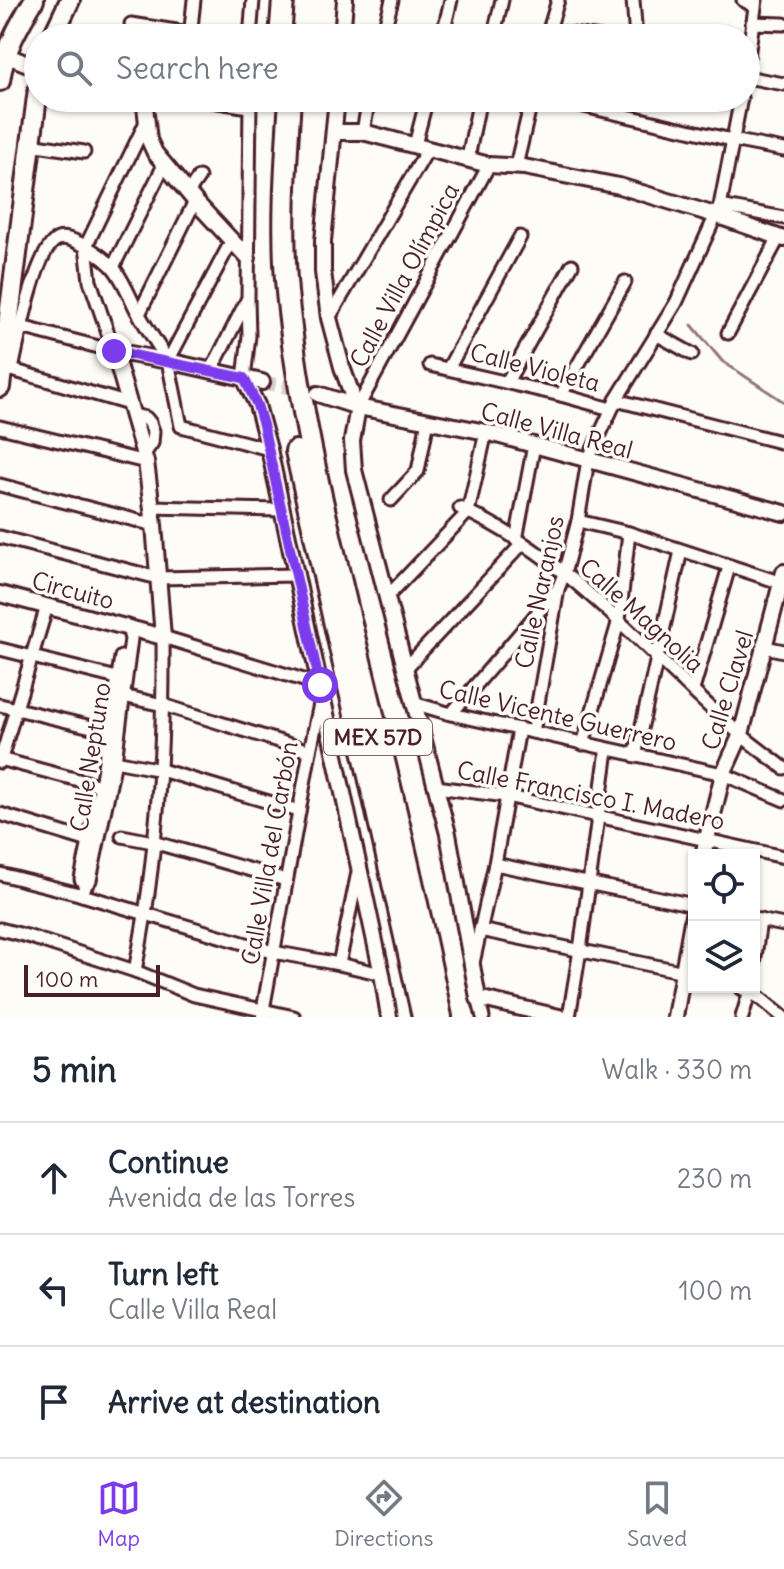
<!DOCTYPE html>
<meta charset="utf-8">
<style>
body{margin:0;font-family:Delius,sans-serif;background:#f6f6f7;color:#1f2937}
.controls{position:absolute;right:24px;bottom:24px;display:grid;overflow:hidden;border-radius:0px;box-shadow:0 2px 6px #0004}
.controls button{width:72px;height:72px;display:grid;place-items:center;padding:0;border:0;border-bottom:2px solid #e0e1e3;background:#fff;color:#1f2937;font:40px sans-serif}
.scale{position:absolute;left:24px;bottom:20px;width:136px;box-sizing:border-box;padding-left:8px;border:4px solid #4a1f2b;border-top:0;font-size:22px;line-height:28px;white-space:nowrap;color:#4a1f2b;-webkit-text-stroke:6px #fdfcf7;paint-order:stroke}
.stop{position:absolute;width:24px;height:24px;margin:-18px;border:6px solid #7c3aed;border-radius:50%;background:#fff}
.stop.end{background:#7c3aed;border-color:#fff;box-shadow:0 2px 8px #0008}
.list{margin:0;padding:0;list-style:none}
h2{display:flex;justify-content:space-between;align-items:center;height:104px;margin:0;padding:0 32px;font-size:34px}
h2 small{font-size:26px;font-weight:400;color:#747a83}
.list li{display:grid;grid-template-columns:52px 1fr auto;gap:24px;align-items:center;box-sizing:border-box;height:112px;padding:0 32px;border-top:2px solid #e0e1e3}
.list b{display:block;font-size:30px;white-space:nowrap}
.list p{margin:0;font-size:26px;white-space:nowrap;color:#747a83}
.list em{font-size:26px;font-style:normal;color:#747a83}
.icon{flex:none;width:44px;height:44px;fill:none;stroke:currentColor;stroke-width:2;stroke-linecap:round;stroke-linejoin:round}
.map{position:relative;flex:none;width:784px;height:1017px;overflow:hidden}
.search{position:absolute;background:#fff;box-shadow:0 2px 6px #0004;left:24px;right:24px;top:24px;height:88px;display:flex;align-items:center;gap:20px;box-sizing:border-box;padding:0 28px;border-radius:44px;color:#747a83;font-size:30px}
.sheet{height:440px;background:#fff}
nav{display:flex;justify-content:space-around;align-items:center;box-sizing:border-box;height:112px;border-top:2px solid #e0e1e3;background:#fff;font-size:22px;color:#747a83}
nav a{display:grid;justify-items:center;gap:4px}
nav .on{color:#7c3aed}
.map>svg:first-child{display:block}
</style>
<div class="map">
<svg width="784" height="1017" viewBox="0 0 784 1017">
<rect width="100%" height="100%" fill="#fdfcf7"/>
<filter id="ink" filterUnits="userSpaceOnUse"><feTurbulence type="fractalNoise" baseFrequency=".0125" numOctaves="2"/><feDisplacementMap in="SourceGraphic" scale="16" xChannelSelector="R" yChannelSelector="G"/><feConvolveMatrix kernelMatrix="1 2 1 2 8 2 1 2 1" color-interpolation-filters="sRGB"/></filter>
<g filter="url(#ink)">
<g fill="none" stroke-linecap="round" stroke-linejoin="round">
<path stroke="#91777b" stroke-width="3" d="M692 325 722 361 784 402"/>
<path stroke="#d9d0ce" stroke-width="14" stroke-dasharray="14 7" stroke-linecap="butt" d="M262 382 306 391"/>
<g stroke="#4a1f2b" stroke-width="17">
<g id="minor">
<path d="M633 0 636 38"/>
<path d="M743 0 754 6"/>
<path d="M752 23 784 24"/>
<path d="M131 24 222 38"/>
<path d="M549 31 601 38"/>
<path d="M190 37 194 0"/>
<path d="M547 37 558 0"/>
<path d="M250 38 253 0"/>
<path d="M382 38 392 0"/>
<path d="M442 38 451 0"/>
<path d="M493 38 502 0"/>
<path d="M746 71 756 0"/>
<path d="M746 77 784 84"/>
<path d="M194 98 249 107"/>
<path d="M549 98 732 140 784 150"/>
<path d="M363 132 369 98"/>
<path d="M30 144 84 152"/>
<path d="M415 145 427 98"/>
<path d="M468 158 480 98"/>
<path d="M516 166 532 98"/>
<path d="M188 193 199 177"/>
<path d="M720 206 784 218"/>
<path d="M232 240 168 361 181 426 269 449"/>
<path d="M113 267 164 165"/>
<path d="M139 314 195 201"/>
<path d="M329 318 428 149"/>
<path d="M21 327 114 351"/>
<path d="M728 333 779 237"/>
<path d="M656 334 692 354"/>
<path d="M114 351 90 281 86 246 147 120"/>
<path d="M430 365 561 395 611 409"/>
<path d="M448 369 520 237"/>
<path d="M12 370C17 346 36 247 58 239 72 234 102 256 112 266 122 277 129 295 136 309 146 327 157 344 168 361"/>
<path d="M7 371 12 370 129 404"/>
<path d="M211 371 247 300"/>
<path d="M244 378 249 336 248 298 250 98"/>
<path d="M507 382 572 265"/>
<path d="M561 395 625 282"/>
<path d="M616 400 784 443"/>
<path d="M358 407 489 165"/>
<path d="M132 415 146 418 150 423 153 431 152 443 144 454"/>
<path d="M0 427 146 462"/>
<path d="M0 485 154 525"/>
<path d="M391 500 418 471 428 420"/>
<path d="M152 507 281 510"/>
<path d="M460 508C572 558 650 657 740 734 754 746 770 757 784 768"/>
<path d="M578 521 629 533 782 583"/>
<path d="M0 537 158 578 297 575"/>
<path d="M516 540 534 445"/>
<path d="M386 598 468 512 486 432"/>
<path d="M765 647 784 651"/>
<path d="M0 649 117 678"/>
<path d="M405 669 522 544"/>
<path d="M693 690 729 567"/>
<path d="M123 696 163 705 310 751"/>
<path d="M413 703 451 714 723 774 784 800"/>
<path d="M0 705 108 731"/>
<path d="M451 714 557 590"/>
<path d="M533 732 558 589 564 574 578 521 588 460 616 400 676 303 720 206 741 98"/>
<path d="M583 744 619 620 629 533"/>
<path d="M635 756 681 551"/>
<path d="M0 759 101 786"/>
<path d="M115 761 161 770 299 811"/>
<path d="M0 762 47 606"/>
<path d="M436 787 506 796 784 857"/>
<path d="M0 814 89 841"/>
<path d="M122 836 153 842 286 880"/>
<path d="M495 864 694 905"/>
<path d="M0 874 79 894 273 952 339 964 382 974"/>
<path d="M85 886 81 879 82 874 101 786 121 657"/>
<path d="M82 895 85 886 90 880 115 761 131 639 128 628"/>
<path d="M754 919 784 925"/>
<path d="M0 929 27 936 135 971 194 995 294 1017"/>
<path d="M480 930 694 974"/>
<path d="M473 963 495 864 519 729"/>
<path d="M339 964 358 872"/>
<path d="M754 964 760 920"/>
<path d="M135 971C157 861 164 749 163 637L320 685"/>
<path d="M739 987 760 998 783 1017"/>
<path d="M478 998 483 1017"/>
<path d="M263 1017V1010L310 751 321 699"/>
<path d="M569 1017 580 950 607 750"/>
<path d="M742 1017 751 987"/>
</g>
</g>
<g stroke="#4a1f2b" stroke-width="20">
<g id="tertiary">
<path d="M342 38 345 0"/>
<path d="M0 53 38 68"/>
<path d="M144 98 149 140 155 153 195 201 248 258"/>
<path d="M337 98 323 241V272L329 318 342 367 351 392 353 405"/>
<path d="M334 132H363L489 165 524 167 619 186 715 215 784 239"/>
<path d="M244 378 257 405 269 449 382 974 389 1017"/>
<path d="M318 394 358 407 486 432 784 513"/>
<path d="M358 407 352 441 354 470 448 834 478 998 559 1017"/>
<path d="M0 594 163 637 154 525 146 462 114 351 168 361 262 382"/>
<path d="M703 855 723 774 741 734 784 572"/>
<path d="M675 1017 694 910"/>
</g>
</g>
<g stroke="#4a1f2b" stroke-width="24">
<g id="primary">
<path d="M52 38 70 0"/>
<path d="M0 81C4 51 19 25 34 0"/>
<path d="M0 387 38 89"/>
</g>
</g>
<g stroke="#4a1f2b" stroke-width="26">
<g id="motorway">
<path d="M280 38 283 0"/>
<path d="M290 98C286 162 281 228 287 292 298 408 326 519 353 632 384 760 415 888 441 1017"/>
<path d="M296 451 423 1017"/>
</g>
</g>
<use href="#minor" stroke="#fdfcf7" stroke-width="11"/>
<use href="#tertiary" stroke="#fdfcf7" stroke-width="14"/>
<use href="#primary" stroke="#fdfcf7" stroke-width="18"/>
<use href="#motorway" stroke="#fdfcf7" stroke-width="20"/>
</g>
</g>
<g fill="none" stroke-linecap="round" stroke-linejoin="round" filter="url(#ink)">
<path stroke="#7c3aed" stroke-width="10" d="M114 351 244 378 257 405 263 425 320 685"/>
</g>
<g text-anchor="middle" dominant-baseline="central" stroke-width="7" stroke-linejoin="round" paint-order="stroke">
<rect fill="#fdfcf7" stroke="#806168" stroke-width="2" x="324" y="719" width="108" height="36" rx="6"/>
<g font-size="22" font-weight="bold" fill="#4a1f2b">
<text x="378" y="737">MEX 57D</text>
</g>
<g font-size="24" fill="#4a1f2b" stroke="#fdfcf7">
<text transform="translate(404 275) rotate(-62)">Calle Villa Olímpica</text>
<text transform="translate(535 367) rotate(14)">Calle Violeta</text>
<text transform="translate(557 430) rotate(15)">Calle Villa Real</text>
<text transform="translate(73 590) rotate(15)">Circuito</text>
<text transform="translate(539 592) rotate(-78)">Calle Naranjos</text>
<text transform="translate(642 615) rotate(42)">Calle Magnolia</text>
<text transform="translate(727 690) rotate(-73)">Calle Clavel</text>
<text transform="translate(558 715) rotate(13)">Calle Vicente Guerrero</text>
<text transform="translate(90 757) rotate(-81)">Calle Neptuno</text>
<text transform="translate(591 795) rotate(11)">Calle Francisco I. Madero</text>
<text transform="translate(269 853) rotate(-80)">Calle Villa del Carbón</text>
</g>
</g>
</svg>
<div class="controls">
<button><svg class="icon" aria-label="locate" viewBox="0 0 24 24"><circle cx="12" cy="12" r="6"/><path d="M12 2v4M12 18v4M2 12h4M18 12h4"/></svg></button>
<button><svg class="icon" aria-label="layers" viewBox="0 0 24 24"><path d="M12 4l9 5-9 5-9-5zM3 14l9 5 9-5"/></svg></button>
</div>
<div class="scale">100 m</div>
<div class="stop" style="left:320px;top:685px"></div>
<div class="stop end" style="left:114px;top:351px"></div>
<div class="search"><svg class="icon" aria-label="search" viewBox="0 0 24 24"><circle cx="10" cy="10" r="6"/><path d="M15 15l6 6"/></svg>Search here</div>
</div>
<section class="sheet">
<h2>5 min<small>Walk · 330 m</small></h2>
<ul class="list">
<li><svg class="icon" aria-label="ahead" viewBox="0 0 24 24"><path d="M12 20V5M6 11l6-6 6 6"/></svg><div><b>Continue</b><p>Avenida de las Torres</p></div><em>230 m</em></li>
<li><svg class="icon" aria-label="left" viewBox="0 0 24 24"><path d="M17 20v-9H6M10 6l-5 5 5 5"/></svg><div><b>Turn left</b><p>Calle Villa Real</p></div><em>100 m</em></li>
<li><svg class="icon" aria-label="arrive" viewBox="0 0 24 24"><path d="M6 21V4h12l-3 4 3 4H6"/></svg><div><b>Arrive at destination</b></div></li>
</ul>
</section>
<nav>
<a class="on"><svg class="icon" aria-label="map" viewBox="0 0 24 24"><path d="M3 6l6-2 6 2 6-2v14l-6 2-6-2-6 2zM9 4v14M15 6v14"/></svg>Map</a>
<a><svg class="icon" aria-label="directions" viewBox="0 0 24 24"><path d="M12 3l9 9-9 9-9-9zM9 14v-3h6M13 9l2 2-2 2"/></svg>Directions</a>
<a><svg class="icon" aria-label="saved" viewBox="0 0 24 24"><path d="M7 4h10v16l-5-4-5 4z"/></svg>Saved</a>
</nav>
